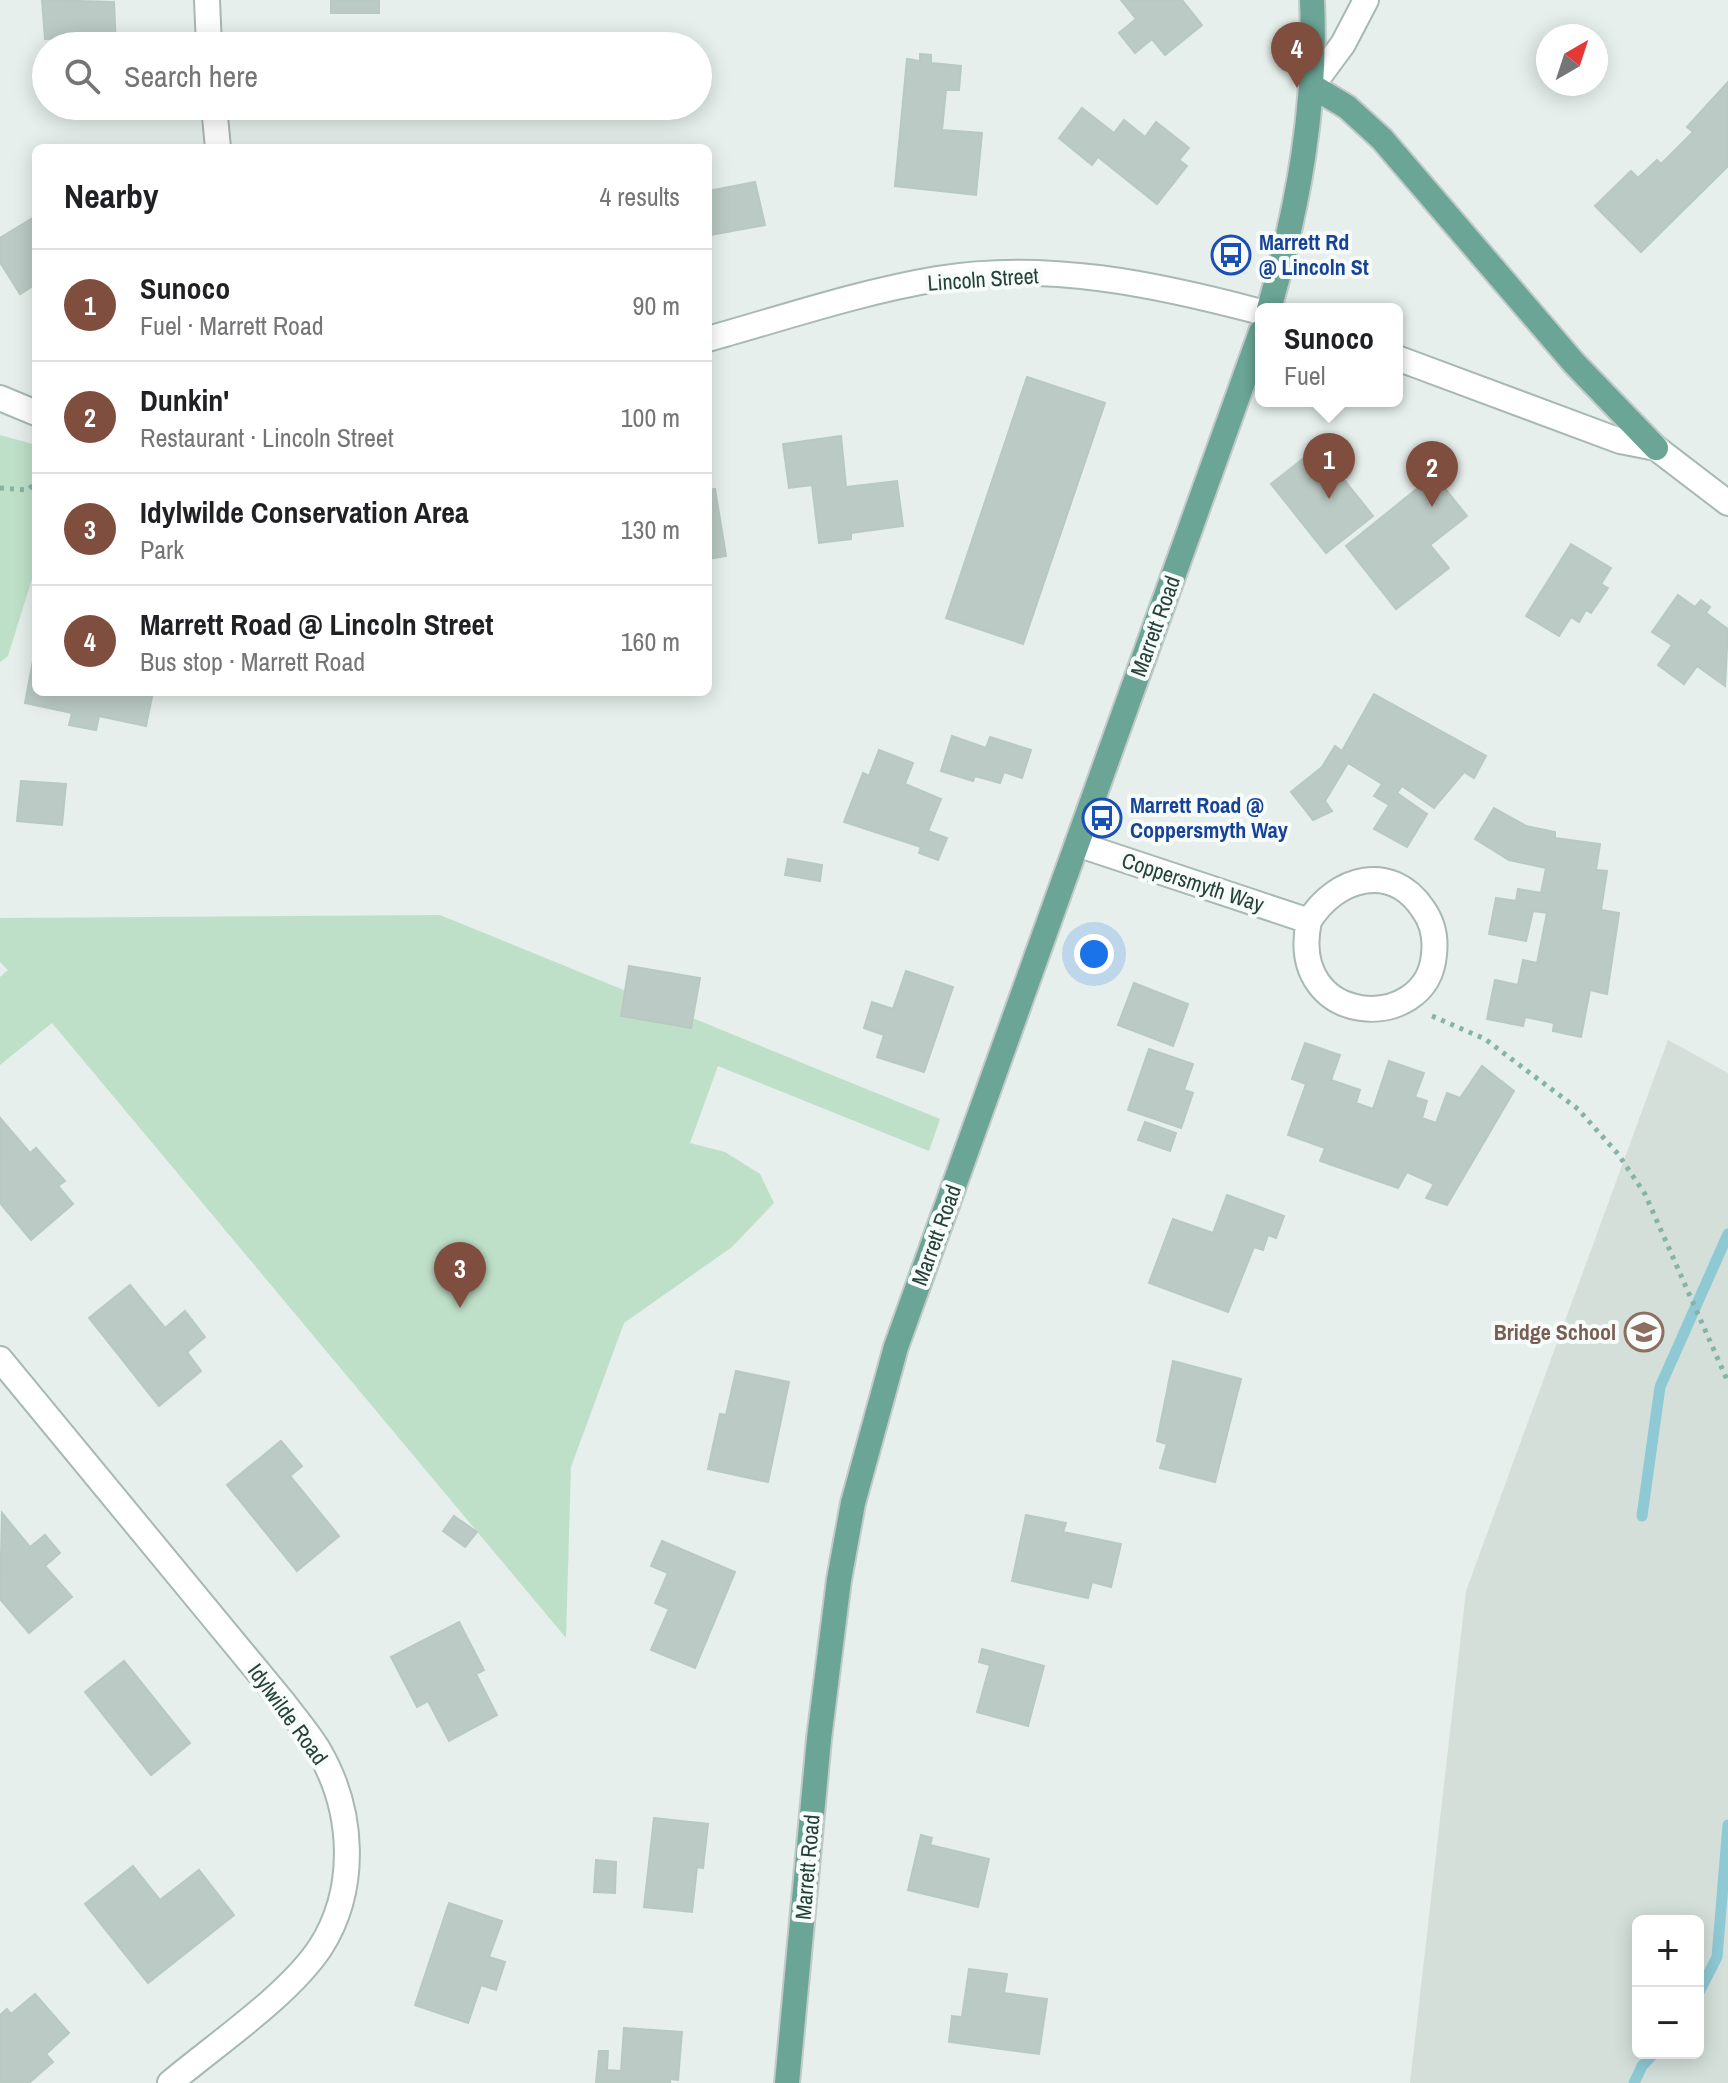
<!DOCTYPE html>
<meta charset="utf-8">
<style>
body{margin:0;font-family:"Archivo Narrow",sans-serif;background:#f6f6f6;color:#202124}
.controls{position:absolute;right:24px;bottom:24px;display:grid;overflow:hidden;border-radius:12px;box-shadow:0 4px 20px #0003}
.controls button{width:72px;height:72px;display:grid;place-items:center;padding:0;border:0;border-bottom:2px solid #e0e0e0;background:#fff;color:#202124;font:40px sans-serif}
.compass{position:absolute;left:1536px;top:24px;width:72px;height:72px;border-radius:50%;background:#fff;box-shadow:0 4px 20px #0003;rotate:39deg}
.you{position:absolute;left:1094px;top:954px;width:28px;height:28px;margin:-20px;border:6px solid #fff;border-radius:50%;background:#1a73e8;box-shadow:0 0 0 12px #1a73e833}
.badge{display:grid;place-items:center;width:52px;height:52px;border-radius:50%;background:#7f4e3f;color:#fff;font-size:26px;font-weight:700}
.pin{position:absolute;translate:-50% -66px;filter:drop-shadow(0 2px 4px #0008)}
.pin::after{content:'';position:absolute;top:42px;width:28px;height:24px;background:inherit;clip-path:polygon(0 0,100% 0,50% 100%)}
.popup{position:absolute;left:1255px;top:303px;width:148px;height:104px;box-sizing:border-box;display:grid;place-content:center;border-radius:12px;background:#fff;filter:drop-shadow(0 2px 6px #0005);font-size:26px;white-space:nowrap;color:#757577}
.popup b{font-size:30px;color:#202124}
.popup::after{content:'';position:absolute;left:50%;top:100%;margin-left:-16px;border:16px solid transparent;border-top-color:#fff}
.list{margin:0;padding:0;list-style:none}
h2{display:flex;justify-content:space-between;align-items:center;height:104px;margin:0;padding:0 32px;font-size:34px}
h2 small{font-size:26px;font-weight:400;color:#757577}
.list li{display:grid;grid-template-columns:52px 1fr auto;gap:24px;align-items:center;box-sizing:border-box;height:112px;padding:0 32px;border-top:2px solid #e0e0e0}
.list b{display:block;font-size:30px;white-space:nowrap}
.list p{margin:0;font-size:26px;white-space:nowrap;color:#757577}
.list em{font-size:26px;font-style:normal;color:#757577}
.icon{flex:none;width:44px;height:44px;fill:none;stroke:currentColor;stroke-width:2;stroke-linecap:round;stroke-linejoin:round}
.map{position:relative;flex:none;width:1728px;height:2083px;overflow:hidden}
.search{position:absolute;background:#fff;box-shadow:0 4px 20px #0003;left:32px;top:32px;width:680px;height:88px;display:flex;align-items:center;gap:20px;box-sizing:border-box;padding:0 28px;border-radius:44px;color:#757577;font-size:30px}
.panel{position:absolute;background:#fff;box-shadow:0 4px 20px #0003;left:32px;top:144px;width:680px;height:552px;border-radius:12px}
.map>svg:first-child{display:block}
</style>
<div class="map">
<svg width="1728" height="2083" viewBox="0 0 1728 2083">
<rect width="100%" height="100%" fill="#e6efeb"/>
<path fill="#d4dfda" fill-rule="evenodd" d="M1668 1040 1728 1073V2083H1410L1466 1591ZM1638 1921H1698V2053H1638Z"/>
<g fill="#bfe0c8">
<path d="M0 435 36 445V566L8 656 0 662Z"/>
<path d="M440 915 940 1119 929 1151 718 1066 690 1143 725 1152 760 1174 774 1203 732 1247 624 1323 571 1467 566 1638 52 1023 0 1065V977L8 970 0 962V918Z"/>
</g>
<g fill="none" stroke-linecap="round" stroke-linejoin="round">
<g stroke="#8ec9d4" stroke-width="11">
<path d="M1642 1516 1660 1387 1728 1234"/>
<path d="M1698 1994 1717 1957 1728 1825"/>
<path d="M1634 2083 1642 2066 1654 2053"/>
</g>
</g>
<g fill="#bbcac4" stroke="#b8c9c2" stroke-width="2">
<path d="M42 0 114 2 116 46H73L72 38 45 39Z"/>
<rect x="331" y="0" width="48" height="13"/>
<path d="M1121 0H1182L1202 25 1165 55 1152 39 1135 53 1119 33 1136 19Z"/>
<path d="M920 54 931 55V63L961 66 959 90H946L942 130 982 133 976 195 895 186 907 59 920 61Z"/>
<path d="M1728 82V166L1641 252 1595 206 1631 171 1638 178 1657 160 1661 164 1693 132 1687 127Z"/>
<path d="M1082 108 1114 133 1124 120 1145 137 1156 122 1189 148 1179 160 1187 166 1157 204 1098 157 1092 165 1059 138Z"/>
<path d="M755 182 765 225 710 235 708 191Z"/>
<path d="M36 216V284L20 294 0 262V238Z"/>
<path d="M1027 377 1105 403 1023 644 946 618Z"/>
<path d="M841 436 846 487 897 481 903 526 851 533V539L819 543 812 485 789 488 783 444Z"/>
<path d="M1318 447 1373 516 1326 553 1271 484Z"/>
<path d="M1434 475 1467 516 1430 545 1449 568 1396 609 1346 546Z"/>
<path d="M715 489 726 556 708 559V490Z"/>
<path d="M1571 544 1611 568 1601 584 1608 588 1591 613 1586 610 1579 622 1571 617 1559 636 1526 616Z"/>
<path d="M1678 595 1695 607 1701 600 1710 607 1706 613 1728 629 1725 686 1697 666 1684 684 1658 665 1672 645 1652 632Z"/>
<path d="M36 645V692H153L146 726 99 716 96 730 69 725 72 713 25 703Z"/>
<path d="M1374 694 1486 756 1474 778 1464 772 1434 808 1402 786 1397 793 1427 814 1407 847 1374 829 1389 805 1374 796 1382 784 1348 763 1325 801 1332 811 1313 820 1291 792 1322 767 1335 746 1342 751Z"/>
<path d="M952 736 986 748 990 737 1031 750 1022 778 1004 772 1000 783 975 776 973 781 941 771Z"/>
<path d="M879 750 913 763 905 784 941 799 928 831 947 838 938 860 919 853 921 847 844 822 863 773 869 776Z"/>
<path d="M21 781 66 784 62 825 17 821Z"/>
<path d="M1494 808 1526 826 1555 832V838L1600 844 1596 870 1607 871 1601 910 1619 913 1607 994 1590 990 1581 1037 1553 1031 1554 1023 1525 1017 1523 1026 1487 1019 1495 980 1518 985 1523 960 1537 963 1547 913 1533 911 1526 941 1489 934 1496 898 1516 901 1518 889 1541 893 1546 868 1509 860 1475 839Z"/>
<path d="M788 859 822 865 820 881 785 875Z"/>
<path d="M629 966 700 978 691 1028 621 1016Z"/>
<path d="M906 971 953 987 924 1072 877 1057 884 1035 864 1028 872 1002 893 1009Z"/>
<path d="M1134 983 1188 1004 1173 1046 1118 1025Z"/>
<path d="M1305 1043 1340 1055 1331 1080 1360 1090 1356 1103 1373 1109 1389 1061 1424 1073 1415 1097 1427 1101 1422 1118 1436 1123 1447 1093 1460 1098 1482 1066 1514 1091 1447 1205 1426 1198 1434 1184 1407 1172 1398 1188 1320 1161 1325 1148 1288 1135 1306 1084 1292 1079Z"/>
<path d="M1149 1049 1193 1064 1184 1090 1193 1093 1181 1128 1128 1110Z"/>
<path d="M1 1119 30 1153 36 1148 65 1181 58 1186 73 1204 31 1240 0 1203Z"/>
<path d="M1145 1122 1176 1133 1170 1151 1138 1140Z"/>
<path d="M1227 1195 1284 1216 1276 1238 1268 1235 1263 1250 1254 1247 1228 1312 1149 1283 1173 1219 1213 1233Z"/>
<path d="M130 1285 165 1328 185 1311 205 1337 187 1352 201 1371 159 1406 89 1318Z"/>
<path d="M1173 1361 1241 1379 1215 1482 1160 1468 1167 1444 1157 1441Z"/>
<path d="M736 1371 789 1382 768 1482 708 1469 720 1414 726 1415Z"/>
<path d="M281 1441 302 1466 290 1476 339 1536 297 1571 227 1485Z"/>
<path d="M2 1513 30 1547 45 1535 60 1553 45 1566 72 1597 29 1633 0 1599Z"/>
<path d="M1026 1515 1066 1523 1063 1532 1121 1544 1111 1587 1092 1582 1088 1598 1012 1581Z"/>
<path d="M454 1516 477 1532 465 1547 443 1531Z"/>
<path d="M662 1541 735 1572 695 1668 651 1650 669 1609 655 1603 668 1573 651 1566Z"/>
<path d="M459 1622 484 1670 476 1674 497 1715 449 1741 428 1701 417 1707 391 1657Z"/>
<path d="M982 1649 1044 1666 1028 1726 977 1712 990 1665 979 1662Z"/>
<path d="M124 1661 190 1743 151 1775 85 1692Z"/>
<path d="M654 1818 708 1824 703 1868 697 1867 692 1912 644 1907Z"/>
<path d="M921 1835 932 1838 930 1845 989 1859 978 1907 908 1890Z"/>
<path d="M596 1860 616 1862 615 1893 594 1892Z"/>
<path d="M133 1866 160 1900 199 1870 234 1915 148 1983 85 1904Z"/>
<path d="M449 1903 502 1921 489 1957 505 1962 496 1990 481 1985 468 2023 415 2005Z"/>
<path d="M969 1969 1007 1974 1004 1993 1047 1999 1039 2054 949 2042 952 2016 962 2017Z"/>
<path d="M35 1994 69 2033 46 2054 53 2062 29 2083H0V2015L7 2009 11 2014Z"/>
<path d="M624 2028 682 2032 678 2080 670 2079V2083H596L599 2051H608L607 2070 621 2071Z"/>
</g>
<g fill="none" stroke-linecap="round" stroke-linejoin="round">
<g stroke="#a8b8b2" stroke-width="28">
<g id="minor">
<path d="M207 0 209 46"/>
<path d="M1312 86 1343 44 1366 0"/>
<path d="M214 106 218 148"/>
<path d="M708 339C783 318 860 292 937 279 1046 261 1156 284 1261 312"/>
<path d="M1397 358 1620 441 1656 448 1728 503"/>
<path d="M0 398 36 413"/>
<path d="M1077 844 1309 921C1335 878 1391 861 1423 909 1433 923 1436 937 1434 954 1428 1035 1286 1028 1309 921"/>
<path d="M0 1359 283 1702C295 1718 309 1734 319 1751 354 1811 358 1889 320 1948 288 1996 215 2045 170 2083"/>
</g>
</g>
<g stroke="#c2cac8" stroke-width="28">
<g id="major">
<path d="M1312 86 1347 107 1382 139 1574 363 1656 448"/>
<path d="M1269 309C1298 207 1317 106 1312 0"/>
<path d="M787 2083 819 1739 839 1580 853 1503 896 1347 1261 332"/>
</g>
</g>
<g stroke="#86b3a5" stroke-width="5" stroke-dasharray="4 6" stroke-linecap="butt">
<path d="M0 488 27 490 36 483"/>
<path d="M1432 1016 1485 1039 1522 1067 1578 1109 1618 1154 1645 1194 1728 1382"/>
</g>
<use href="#minor" stroke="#fff" stroke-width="24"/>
<use href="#major" stroke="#6aa596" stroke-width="24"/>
</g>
<defs>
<g id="bus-ring" transform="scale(2)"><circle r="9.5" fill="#f7fbf9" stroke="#1a4fb4" stroke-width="1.5"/><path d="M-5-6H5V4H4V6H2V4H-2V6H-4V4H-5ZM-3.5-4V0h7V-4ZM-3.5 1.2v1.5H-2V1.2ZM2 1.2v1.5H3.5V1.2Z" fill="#1a4fb4"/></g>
<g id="school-ring" transform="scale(2)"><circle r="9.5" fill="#f7fbf9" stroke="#8d6e63" stroke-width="1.5"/><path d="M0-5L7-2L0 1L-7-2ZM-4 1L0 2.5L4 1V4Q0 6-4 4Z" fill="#8d6e63"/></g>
</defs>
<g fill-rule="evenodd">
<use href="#bus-ring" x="1231" y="255"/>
<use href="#bus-ring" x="1102" y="818"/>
<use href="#school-ring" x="1644" y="1332"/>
</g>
<g text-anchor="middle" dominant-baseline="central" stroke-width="8" stroke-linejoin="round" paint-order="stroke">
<g font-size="22" font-weight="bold" fill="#164399" stroke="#f7fbf9" text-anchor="start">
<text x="1259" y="242">Marrett Rd<tspan x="1259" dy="25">@ Lincoln St</tspan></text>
<text x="1130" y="805">Marrett Road @<tspan x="1130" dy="25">Coppersmyth Way</tspan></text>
</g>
<g font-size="22" fill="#24423a" stroke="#f7fbf9">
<text transform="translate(983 279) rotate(-4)">Lincoln Street</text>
<text transform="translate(1155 626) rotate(-70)">Marrett Road</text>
<text transform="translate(1193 882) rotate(18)">Coppersmyth Way</text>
<text transform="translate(936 1235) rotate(-70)">Marrett Road</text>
<text transform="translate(288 1714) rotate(54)">Idylwilde Road</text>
<text transform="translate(807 1867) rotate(-85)">Marrett Road</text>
</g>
<g font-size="22" font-weight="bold" fill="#785e54" stroke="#f7fbf9" text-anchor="end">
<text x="1616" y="1332">Bridge School</text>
</g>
</g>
</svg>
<div class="controls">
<button>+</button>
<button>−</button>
</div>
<svg class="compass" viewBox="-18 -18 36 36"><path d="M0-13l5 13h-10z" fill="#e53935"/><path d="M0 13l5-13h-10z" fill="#757577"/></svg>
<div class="you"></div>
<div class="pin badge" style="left:1329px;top:499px">1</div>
<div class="popup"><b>Sunoco</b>Fuel</div>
<div class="pin badge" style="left:1432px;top:507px">2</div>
<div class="pin badge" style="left:460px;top:1308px">3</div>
<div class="pin badge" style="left:1297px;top:88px">4</div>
<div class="search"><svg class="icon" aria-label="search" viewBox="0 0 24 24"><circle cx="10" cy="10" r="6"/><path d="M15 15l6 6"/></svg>Search here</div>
<section class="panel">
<h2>Nearby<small>4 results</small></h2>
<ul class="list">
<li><span class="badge">1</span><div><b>Sunoco</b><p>Fuel · Marrett Road</p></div><em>90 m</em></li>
<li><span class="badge">2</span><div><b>Dunkin'</b><p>Restaurant · Lincoln Street</p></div><em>100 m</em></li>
<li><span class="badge">3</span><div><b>Idylwilde Conservation Area</b><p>Park</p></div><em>130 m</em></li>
<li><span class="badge">4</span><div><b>Marrett Road @ Lincoln Street</b><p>Bus stop · Marrett Road</p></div><em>160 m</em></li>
</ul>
</section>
</div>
